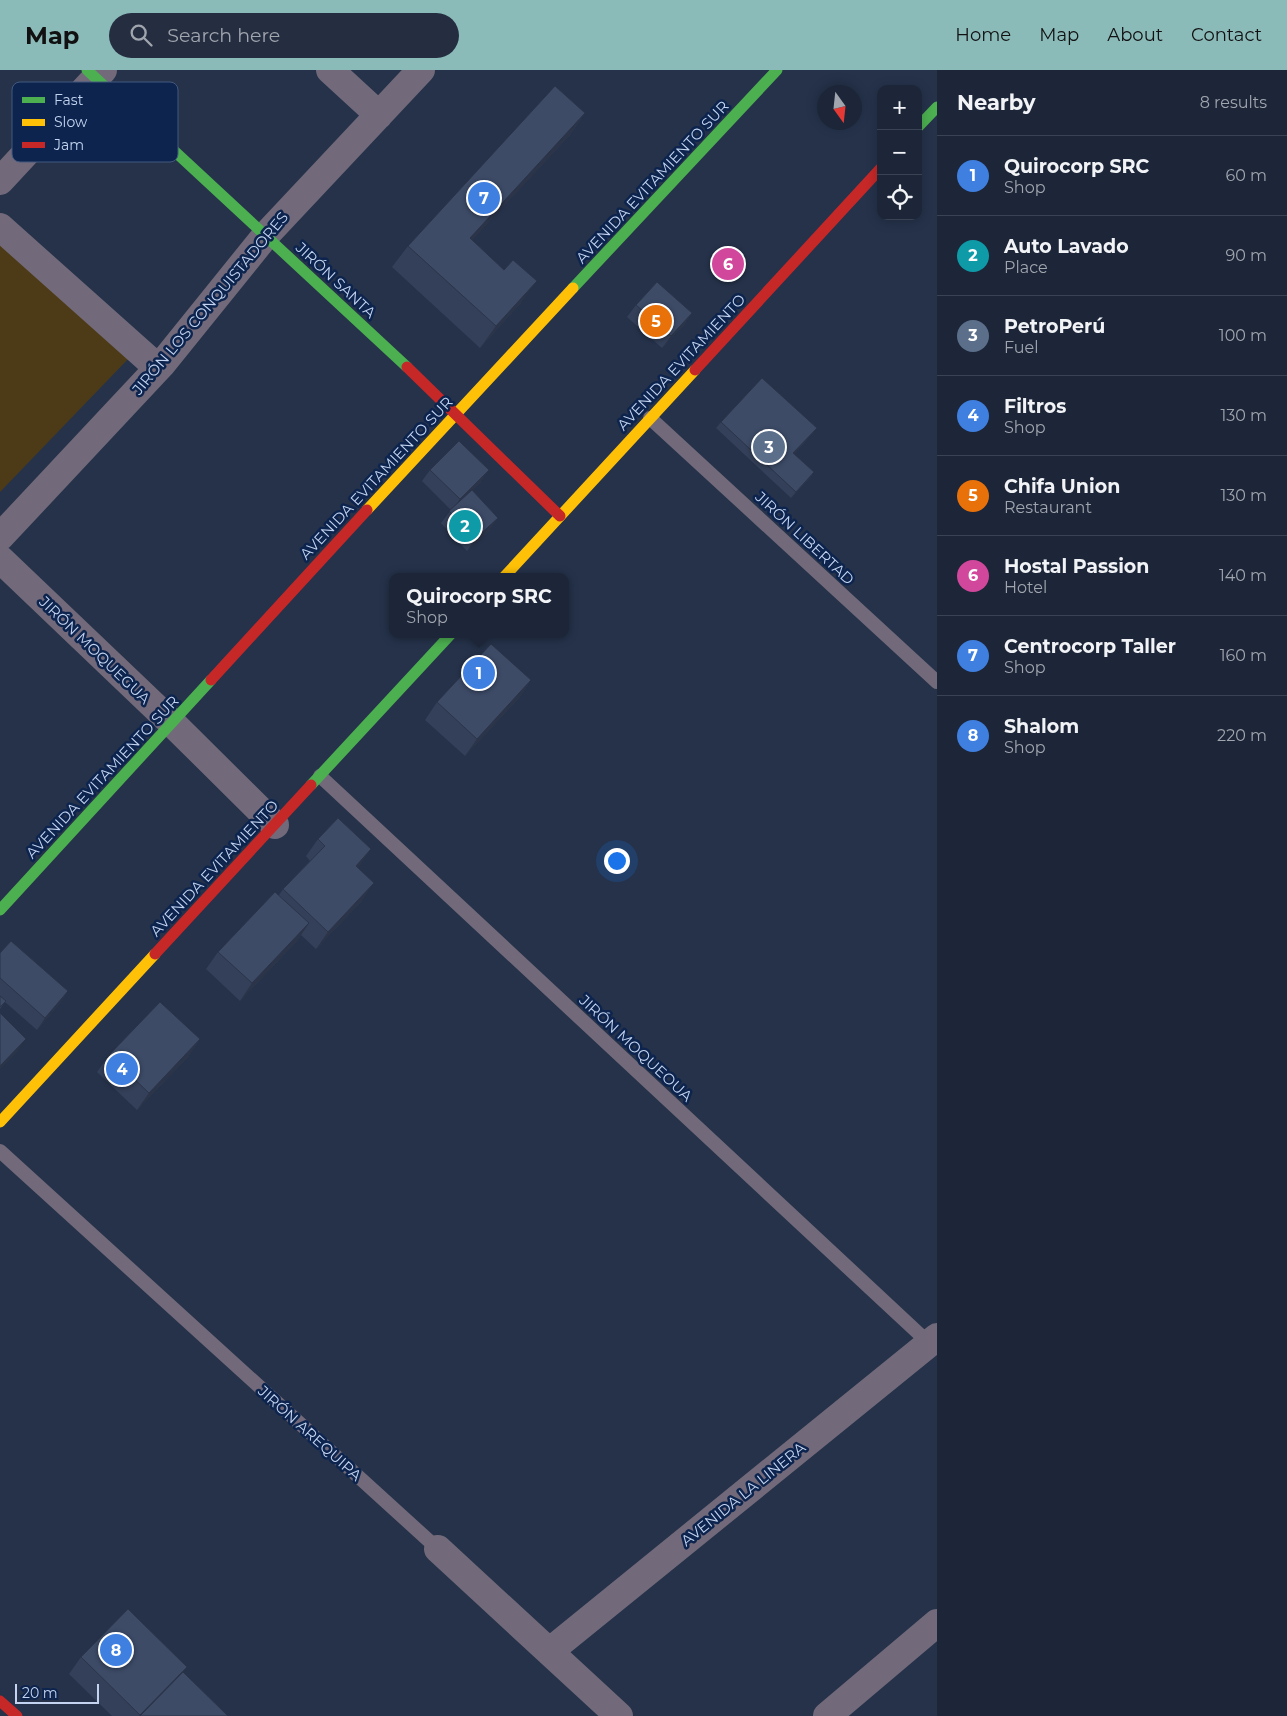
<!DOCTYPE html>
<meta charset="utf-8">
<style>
:root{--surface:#1c2638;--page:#252e40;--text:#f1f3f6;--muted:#a0a5ae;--line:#3a4353;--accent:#8bbbb9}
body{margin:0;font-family:Montserrat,sans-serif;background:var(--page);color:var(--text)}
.controls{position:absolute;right:15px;top:15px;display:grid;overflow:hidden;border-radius:10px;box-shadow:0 2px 12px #0003}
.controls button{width:45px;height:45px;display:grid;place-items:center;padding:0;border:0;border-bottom:1px solid var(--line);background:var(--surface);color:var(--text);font:25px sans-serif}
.compass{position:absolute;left:817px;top:15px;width:45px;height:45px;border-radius:50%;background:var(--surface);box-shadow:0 2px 12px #0003;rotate:165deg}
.scale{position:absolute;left:15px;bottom:12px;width:84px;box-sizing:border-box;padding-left:5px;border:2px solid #c4d4f0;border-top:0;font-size:14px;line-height:18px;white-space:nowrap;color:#c4d4f0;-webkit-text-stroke:4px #0c244e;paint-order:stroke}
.you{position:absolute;left:616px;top:790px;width:18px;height:18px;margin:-12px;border:4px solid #fff;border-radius:50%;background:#1a73e8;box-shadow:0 0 0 8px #1a73e833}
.badge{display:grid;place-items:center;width:32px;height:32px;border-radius:50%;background:var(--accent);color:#fff;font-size:16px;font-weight:700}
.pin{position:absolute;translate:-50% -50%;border:2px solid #fff;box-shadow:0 1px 5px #0006}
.popup{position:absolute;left:389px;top:503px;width:180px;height:65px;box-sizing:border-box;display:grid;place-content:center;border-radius:10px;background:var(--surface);filter:drop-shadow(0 1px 4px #0005);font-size:16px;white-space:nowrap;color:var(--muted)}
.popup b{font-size:19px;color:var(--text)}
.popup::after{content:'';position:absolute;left:50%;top:100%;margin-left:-10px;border:10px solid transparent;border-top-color:var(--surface)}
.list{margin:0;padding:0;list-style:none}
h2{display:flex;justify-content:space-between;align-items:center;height:65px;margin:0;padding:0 20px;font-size:21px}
h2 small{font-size:16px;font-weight:400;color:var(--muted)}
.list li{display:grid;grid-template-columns:32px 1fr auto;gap:15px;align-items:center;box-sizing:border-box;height:80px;padding:0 20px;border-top:1px solid var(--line)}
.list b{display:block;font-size:19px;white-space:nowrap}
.list p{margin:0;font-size:16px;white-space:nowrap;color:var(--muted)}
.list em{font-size:16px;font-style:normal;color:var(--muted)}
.icon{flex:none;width:28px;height:28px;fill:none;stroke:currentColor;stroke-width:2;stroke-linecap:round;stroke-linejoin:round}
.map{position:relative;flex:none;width:937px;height:1646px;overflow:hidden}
header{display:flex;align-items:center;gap:30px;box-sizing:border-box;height:70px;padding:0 25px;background:var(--accent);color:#111}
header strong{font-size:24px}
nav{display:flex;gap:28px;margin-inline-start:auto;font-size:18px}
.search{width:350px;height:45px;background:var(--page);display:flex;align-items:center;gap:12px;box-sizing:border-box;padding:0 18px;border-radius:28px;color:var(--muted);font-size:19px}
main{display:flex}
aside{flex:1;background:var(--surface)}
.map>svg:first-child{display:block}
.green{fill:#4d3b18}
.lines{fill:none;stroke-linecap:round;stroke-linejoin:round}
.lane{stroke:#726a7a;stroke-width:14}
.street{stroke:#726a7a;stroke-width:28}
.fast{stroke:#4caf50;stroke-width:11}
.slow{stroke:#ffc107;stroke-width:11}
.jam{stroke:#c62828;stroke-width:11}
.wall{fill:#344059}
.shaded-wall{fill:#2b3448}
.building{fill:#3d4b67;stroke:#2b3448}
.labels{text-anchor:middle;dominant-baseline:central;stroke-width:5;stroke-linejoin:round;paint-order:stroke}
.street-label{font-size:15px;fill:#c4d4f0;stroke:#0c244e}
.key{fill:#0c244e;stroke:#43597f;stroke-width:1}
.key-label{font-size:14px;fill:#c4d4f0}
</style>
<header>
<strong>Map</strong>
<div class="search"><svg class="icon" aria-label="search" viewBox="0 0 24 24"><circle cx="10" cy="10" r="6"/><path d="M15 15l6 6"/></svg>Search here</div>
<nav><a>Home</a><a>Map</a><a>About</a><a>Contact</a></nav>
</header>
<main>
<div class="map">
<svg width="937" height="1646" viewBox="0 0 937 1646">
<rect width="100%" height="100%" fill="#25324a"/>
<path class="green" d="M0 161 130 287 0 422Z"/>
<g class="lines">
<path class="lane" d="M650 348 937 612
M320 706 930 1274
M0 1081 438 1479"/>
<path class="street" d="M330 0 379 45
M0 111 103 0
M0 157 158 298
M0 467 162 294 266 165 421 0
M0 489 172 653 275 755
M438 1479 619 1646
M550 1581 937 1267
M827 1646 937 1553"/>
<path class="fast" d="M87 0 407 297
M918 57 937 37
M573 218 777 0
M311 715 451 564
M0 840 211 610"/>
<path class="slow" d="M367 440 573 218
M504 507 695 300
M0 1052 155 884"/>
<path class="jam" d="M407 297 560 446
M695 300 881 98
M211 610 367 440
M155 884 311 715
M0 1631 17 1646"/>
</g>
<path class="wall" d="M585 43 570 65 472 170 504 200 521 233 480 278 392 197 408 176Z
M636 235 692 243 684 255 662 278 627 247Z
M721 352 817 358 812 364 794 384 814 402 810 408 791 428 716 358Z
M430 400 481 412 472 420 490 460 467 481 441 453 451 440 422 411Z
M531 610 519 628 465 686 425 650 437 632Z
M318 769 358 798 362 831 316 879 301 865 297 871 240 931 206 899 218 882 279 825 283 819 310 791 306 786Z
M0 883 68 921 60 933 37 960 5 932 0 939Z
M200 969 188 987 137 1040 97 1002 109 985Z
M81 1587 187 1597 183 1602 228 1646H112L69 1604Z"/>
<path class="shaded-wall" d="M585 43 570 65 454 190 470 168Z
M537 211 521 233 480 278 496 256Z
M692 243 684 255 662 278 671 266Z
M817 358 812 364 789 389 793 383Z
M489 400 481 412 452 441 460 429Z
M814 402 810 408 791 428 796 422Z
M498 448 490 460 467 481 475 469Z
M531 610 519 628 465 686 477 669Z
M371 779 359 797 344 813 356 796Z
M374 813 362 831 316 879 328 862Z
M309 853 297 871 240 931 252 913Z
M68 921 60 933 37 960 45 948Z
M26 969 18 981 0 999V996Z
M200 969 188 987 137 1040 149 1023Z
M187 1597 175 1614 143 1646H139Z"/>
<path class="building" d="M555 16 585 43 470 168 504 200 513 190 537 211 496 256 408 176Z
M657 212 692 243 671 266 636 235Z
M762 308 817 358 793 383 814 402 796 422 721 352Z
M459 371 489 400 460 429 430 400Z
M472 420 498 448 475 469 449 441Z
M491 574 531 610 477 669 437 632Z
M338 748 371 779 356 796 374 813 328 862 283 819 325 776 318 769Z
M275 822 309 853 252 913 218 882Z
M11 871 68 921 45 948 0 908V883Z
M0 926 6 931 0 937Z
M160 932 200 969 149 1023 109 985Z
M0 943 26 969 0 996Z
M128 1539 187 1597 140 1645 81 1587Z
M183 1602 228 1646H140Z"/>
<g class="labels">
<g class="street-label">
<text transform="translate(652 112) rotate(-47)">AVENIDA EVITAMIENTO SUR</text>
<text transform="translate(336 210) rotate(43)">JIRÓN SANTA</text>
<text transform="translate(210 233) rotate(-50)">JIRÓN LOS CONQUISTADORES</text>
<text transform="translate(681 292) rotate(-47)">AVENIDA EVITAMIENTO</text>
<text transform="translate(376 408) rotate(-47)">AVENIDA EVITAMIENTO SUR</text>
<text transform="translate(805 468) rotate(43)">JIRÓN LIBERTAD</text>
<text transform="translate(95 580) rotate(44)">JIRÓN MOQUEGUA</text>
<text transform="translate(102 707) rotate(-47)">AVENIDA EVITAMIENTO SUR</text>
<text transform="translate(214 798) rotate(-47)">AVENIDA EVITAMIENTO</text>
<text transform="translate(636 978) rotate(43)">JIRÓN MOQUEOUA</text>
<text transform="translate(310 1363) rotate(42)">JIRÓN AREQUIPA</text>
<text transform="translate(743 1424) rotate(-39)">AVENIDA LA LINERA</text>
</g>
</g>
<rect x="12" y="12" width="166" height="80" rx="8" class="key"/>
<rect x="22" y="27" width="23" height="6" fill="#4caf50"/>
<rect x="22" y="49" width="23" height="7" fill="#ffc107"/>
<rect x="22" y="72" width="23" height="6" fill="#c62828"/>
<g class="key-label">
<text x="54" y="35">Fast</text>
<text x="54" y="57">Slow</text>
<text x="54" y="80">Jam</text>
</g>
</svg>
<div class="controls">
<button>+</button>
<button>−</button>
<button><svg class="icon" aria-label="locate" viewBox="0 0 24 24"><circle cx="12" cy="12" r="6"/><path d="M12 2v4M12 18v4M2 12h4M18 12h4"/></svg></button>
</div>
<svg class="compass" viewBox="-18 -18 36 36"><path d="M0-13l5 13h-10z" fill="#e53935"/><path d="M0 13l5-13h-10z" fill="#a0a5ae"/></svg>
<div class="scale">20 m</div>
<div class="you"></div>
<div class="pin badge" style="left:479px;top:603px;background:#3f7fe0">1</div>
<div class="popup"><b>Quirocorp SRC</b>Shop</div>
<div class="pin badge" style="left:465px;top:456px;background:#0f9aa8">2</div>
<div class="pin badge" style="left:769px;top:377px;background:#5c6f8a">3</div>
<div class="pin badge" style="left:122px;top:999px;background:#3f7fe0">4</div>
<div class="pin badge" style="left:656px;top:251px;background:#e8710a">5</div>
<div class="pin badge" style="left:728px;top:194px;background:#d1479c">6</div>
<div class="pin badge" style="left:484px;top:128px;background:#3f7fe0">7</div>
<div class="pin badge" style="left:116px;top:1580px;background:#3f7fe0">8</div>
</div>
<aside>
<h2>Nearby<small>8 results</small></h2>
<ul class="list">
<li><span class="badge" style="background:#3f7fe0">1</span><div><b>Quirocorp SRC</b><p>Shop</p></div><em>60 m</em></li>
<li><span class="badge" style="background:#0f9aa8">2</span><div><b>Auto Lavado</b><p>Place</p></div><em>90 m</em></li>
<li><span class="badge" style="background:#5c6f8a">3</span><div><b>PetroPerú</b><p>Fuel</p></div><em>100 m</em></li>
<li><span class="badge" style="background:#3f7fe0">4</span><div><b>Filtros</b><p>Shop</p></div><em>130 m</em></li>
<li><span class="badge" style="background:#e8710a">5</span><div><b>Chifa Union</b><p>Restaurant</p></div><em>130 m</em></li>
<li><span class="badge" style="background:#d1479c">6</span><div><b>Hostal Passion</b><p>Hotel</p></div><em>140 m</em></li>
<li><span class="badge" style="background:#3f7fe0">7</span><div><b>Centrocorp Taller</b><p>Shop</p></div><em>160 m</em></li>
<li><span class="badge" style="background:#3f7fe0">8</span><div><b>Shalom</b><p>Shop</p></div><em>220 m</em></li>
</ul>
</aside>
</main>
